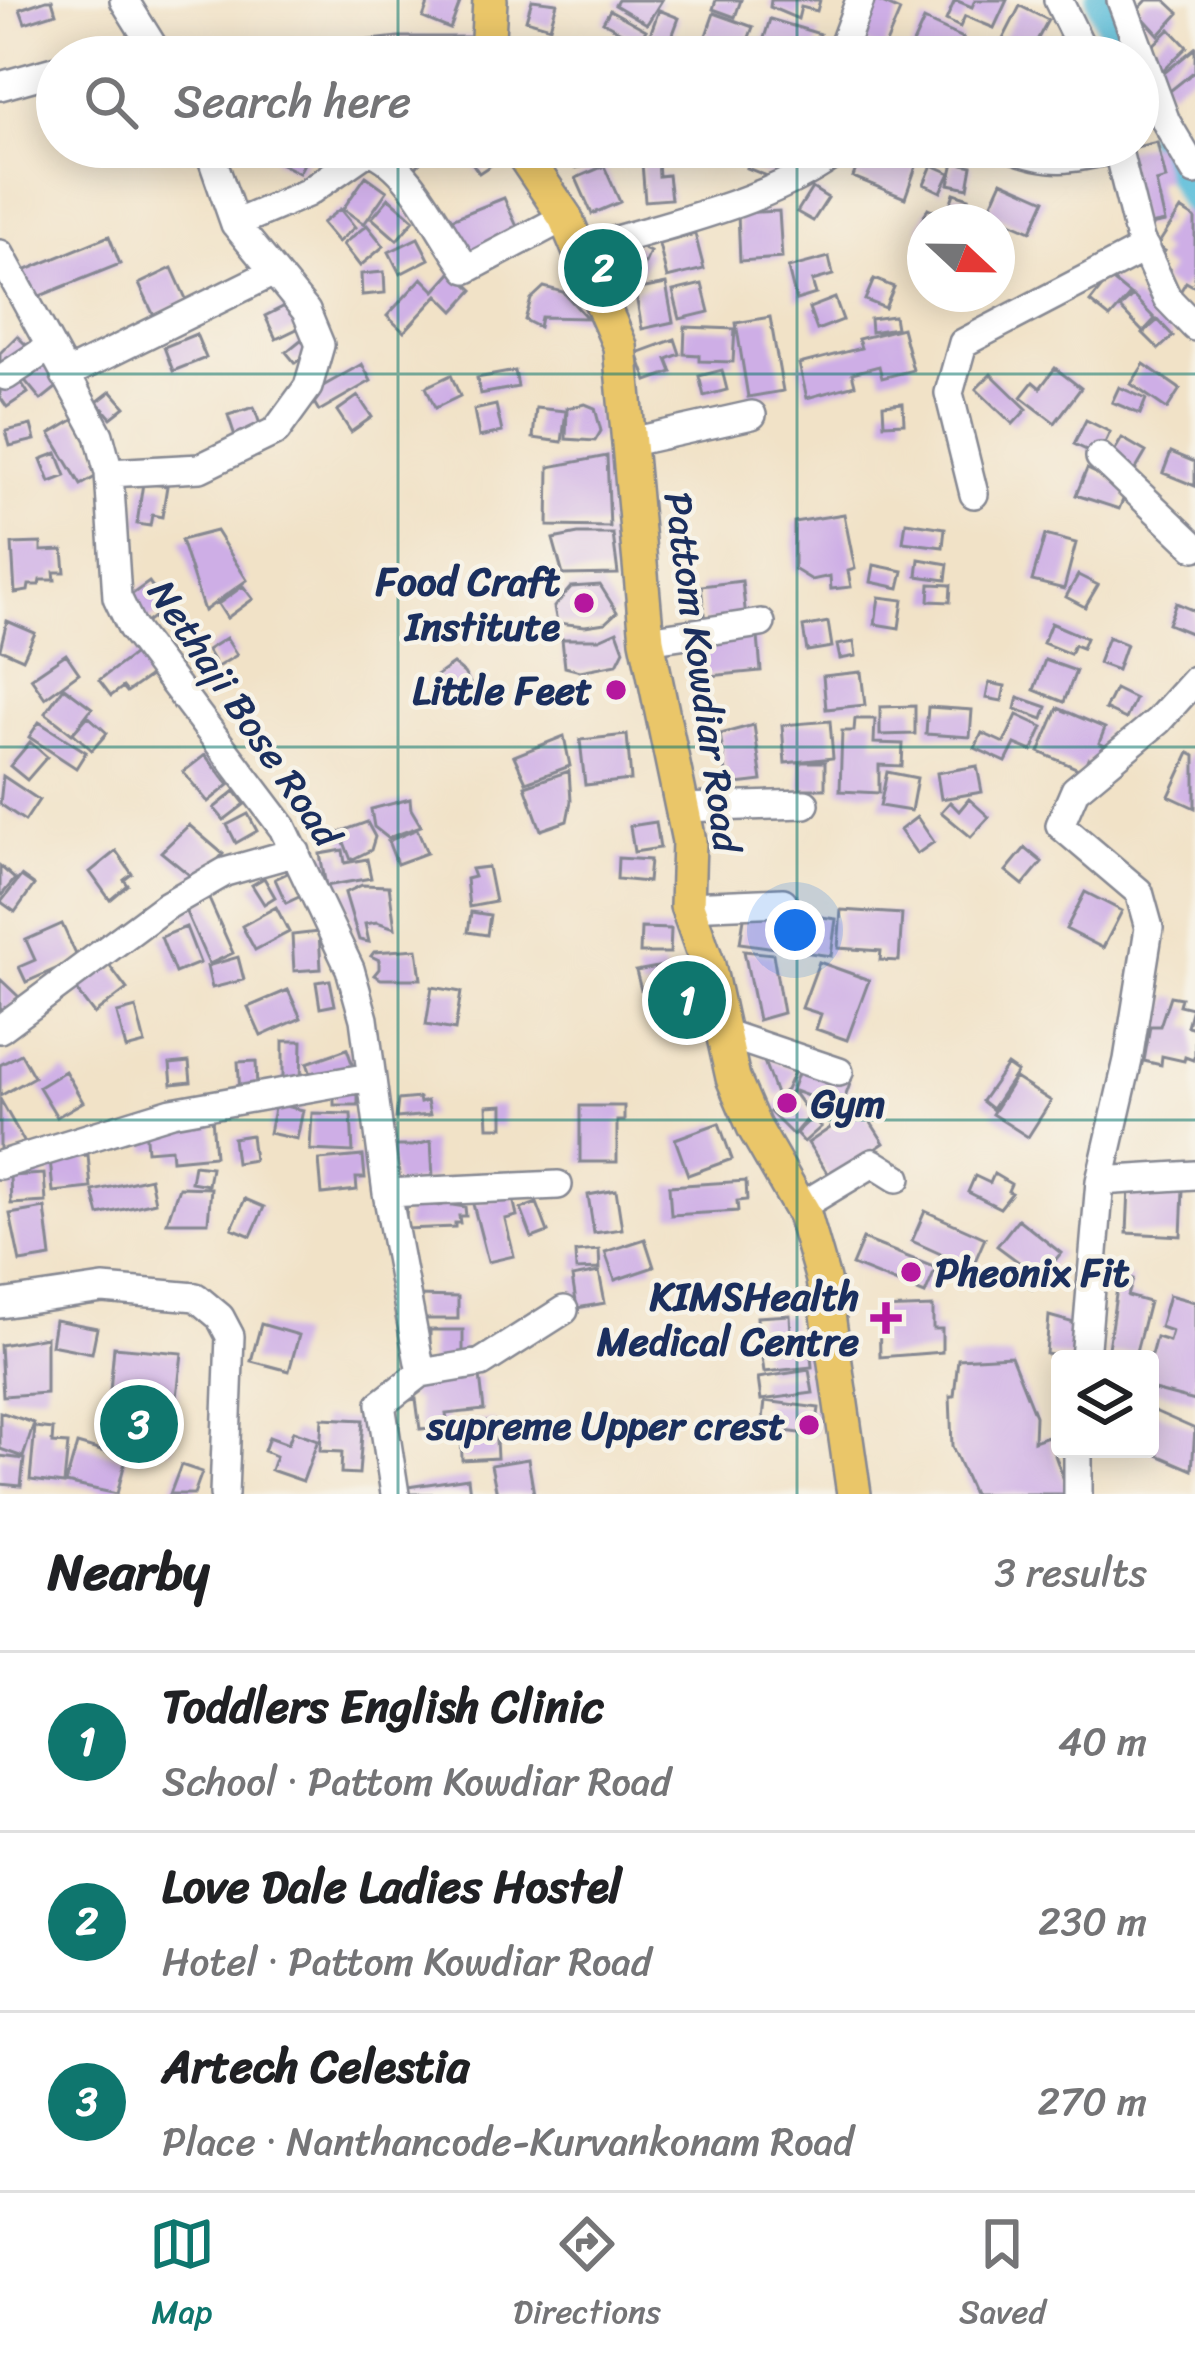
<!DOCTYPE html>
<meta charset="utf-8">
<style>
:root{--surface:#fff;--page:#f2f2f2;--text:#202124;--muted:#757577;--line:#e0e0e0;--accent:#0f766e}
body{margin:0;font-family:Sriracha,sans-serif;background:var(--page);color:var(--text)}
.controls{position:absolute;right:36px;bottom:36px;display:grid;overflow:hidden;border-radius:12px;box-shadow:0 6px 30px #0003}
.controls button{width:108px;height:108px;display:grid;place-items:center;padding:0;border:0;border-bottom:3px solid var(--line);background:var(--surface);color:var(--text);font:60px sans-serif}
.compass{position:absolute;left:907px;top:204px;width:108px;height:108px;border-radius:50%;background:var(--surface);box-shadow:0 6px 30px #0003;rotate:112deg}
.you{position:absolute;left:795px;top:930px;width:42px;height:42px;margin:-30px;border:9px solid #fff;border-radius:50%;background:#1a73e8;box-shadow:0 0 0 18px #1a73e833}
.badge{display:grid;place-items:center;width:78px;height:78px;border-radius:50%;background:var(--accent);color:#fff;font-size:39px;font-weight:700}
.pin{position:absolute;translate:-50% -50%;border:6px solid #fff;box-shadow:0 3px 12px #0006}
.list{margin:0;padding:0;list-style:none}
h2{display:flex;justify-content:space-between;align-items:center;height:156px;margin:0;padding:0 48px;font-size:51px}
h2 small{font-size:39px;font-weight:400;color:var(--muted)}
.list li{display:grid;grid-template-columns:78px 1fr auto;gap:36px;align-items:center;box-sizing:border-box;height:180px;padding:0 48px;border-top:3px solid var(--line)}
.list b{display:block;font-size:45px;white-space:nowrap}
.list p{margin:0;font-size:39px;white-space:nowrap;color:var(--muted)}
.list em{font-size:39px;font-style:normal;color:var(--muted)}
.icon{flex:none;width:66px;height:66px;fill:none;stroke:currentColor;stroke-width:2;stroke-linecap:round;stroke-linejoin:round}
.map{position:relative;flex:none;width:1195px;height:1494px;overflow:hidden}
.search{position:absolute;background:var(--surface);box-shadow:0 6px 30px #0003;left:36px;right:36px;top:36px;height:132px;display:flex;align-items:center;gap:30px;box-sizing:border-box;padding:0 42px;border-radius:66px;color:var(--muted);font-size:45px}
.sheet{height:696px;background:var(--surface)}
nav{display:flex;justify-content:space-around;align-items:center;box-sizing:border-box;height:168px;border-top:3px solid var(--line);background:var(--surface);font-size:33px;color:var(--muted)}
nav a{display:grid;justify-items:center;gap:6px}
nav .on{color:var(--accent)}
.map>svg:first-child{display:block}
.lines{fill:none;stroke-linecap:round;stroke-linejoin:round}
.river{stroke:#5bbeda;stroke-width:36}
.building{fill:#ceaee6}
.minor-casing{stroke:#868892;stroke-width:32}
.major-casing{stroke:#868892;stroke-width:38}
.minor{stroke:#fff;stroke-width:27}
.major{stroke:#eac669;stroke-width:33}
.grid{fill:none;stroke:#0f766e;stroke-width:3;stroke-opacity:0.55}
.poi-dot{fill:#b5179e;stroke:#f7f3e8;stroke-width:4.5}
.labels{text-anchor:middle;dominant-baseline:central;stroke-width:9;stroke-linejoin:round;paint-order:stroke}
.poi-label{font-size:39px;font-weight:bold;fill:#1b2f5e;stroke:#f7f3e8;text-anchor:end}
.street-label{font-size:39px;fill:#1b2f5e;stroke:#f7f3e8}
</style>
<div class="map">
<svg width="1195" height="1494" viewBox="0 0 1195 1494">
<rect width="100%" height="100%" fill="#f7f3e8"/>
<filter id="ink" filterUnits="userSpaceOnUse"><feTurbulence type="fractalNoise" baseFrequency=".00833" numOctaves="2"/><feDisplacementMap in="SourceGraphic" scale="24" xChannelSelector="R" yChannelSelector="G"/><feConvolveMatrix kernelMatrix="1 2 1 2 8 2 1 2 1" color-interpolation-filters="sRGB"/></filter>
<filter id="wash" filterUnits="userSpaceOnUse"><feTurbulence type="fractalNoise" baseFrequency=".004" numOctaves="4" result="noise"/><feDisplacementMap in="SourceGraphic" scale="48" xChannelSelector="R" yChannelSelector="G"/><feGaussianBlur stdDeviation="2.7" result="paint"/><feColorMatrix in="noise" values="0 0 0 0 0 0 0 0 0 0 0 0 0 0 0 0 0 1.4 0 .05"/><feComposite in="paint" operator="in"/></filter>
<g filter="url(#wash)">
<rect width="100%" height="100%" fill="#f1e2c7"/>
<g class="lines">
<path class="river" d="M1104 0 1126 57
M1164 137 1195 197"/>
</g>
<g id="blocks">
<path class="building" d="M46 0H52L56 13 25 23 20 9Z
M418 0H461L450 29 423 18 428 4Z
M532 0 557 3 550 27 526 20Z
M618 0H662L647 24 615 5Z
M716 0H741L735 17 713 9Z
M771 0H820L817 11 801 7 798 19 770 7Z
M875 0 900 11 883 51 858 40Z
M955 0 972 7 975 0H1007L994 28 965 16 960 27 946 20Z
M1147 0H1165L1179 13 1159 35 1137 11Z
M1020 6 1048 20 1028 57 1001 43Z
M610 10 646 30 639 42 603 22Z
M659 10 679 18 668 47 648 40Z
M714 13 753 27 746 45 737 42 733 54 703 44Z
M770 19 820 34 813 57H758Z
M924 20 963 38 954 57H907Z
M1170 29 1187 47 1162 71 1145 53Z
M398 37H473V57H366L361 41Z
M1195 48V71L1170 91 1159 77Z
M1157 142 1166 179 1156 182 1165 222 1140 227 1123 150Z
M281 147 311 150 299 173 274 160Z
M383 147H434L411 173Z
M483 147H489L497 161 479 173 468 157Z
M549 147H591L595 164 576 168 574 158 553 163Z
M755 147 789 152 777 180 747 168Z
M864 147H923L905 198 853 177Z
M658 161 659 176 668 175 671 199 645 201 642 163Z
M954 162 972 166 968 188 949 184Z
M932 165 950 173 941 192 924 184Z
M604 166 620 202 592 214 576 178Z
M366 176 387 191 364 224 343 209Z
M1002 181 1045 200 1031 231 988 212Z
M812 188 828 198 813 221 797 212Z
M954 193 969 198 962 216 948 211Z
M389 198 414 220 397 240 372 218Z
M504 198 519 231 467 256 449 220Z
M928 208 960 222H925V232L918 229Z
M340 209 355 227 338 242 322 223Z
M1181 209 1195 218V287L1186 282 1180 292 1162 281 1170 269 1158 262 1165 251 1157 246Z
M779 211 782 258 740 261 738 213Z
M367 225 384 246 360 266 343 244Z
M695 234 704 269 667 278 659 244Z
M109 236 120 264 30 300 19 273Z
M418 238 429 259 400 274 389 252Z
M628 242 650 252 638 278 616 269Z
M829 257 833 275 812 281 816 294 796 300 788 268Z
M172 268 187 301 154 316 139 284Z
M453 271 473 290 454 311 438 295 404 332 387 316 422 278 435 291Z
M384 272 385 293 362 295 361 274Z
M1109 278 1130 295 1110 318 1090 302Z
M874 279 894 287 885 308 865 300Z
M666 284 673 322 642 329 635 290Z
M702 284 709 312 680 319 673 291Z
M544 287 563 292 587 318 541 317 539 327 525 320 531 299Z
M1133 296 1155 319 1143 332 1120 308Z
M835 298 843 320 817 330 809 308Z
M293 302 305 325 276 339 265 316Z
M894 316 896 328 871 332 870 319Z
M770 317 783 391 748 397 736 323Z
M1158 320 1173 336 1159 349 1143 333Z
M685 327 735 329 733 362 699 361V355L684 354Z
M902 328 913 370 882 378 879 366 852 373 855 385 807 398 799 364 861 348 858 339Z
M196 334 206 358 173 371 164 347Z
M17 336 32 351 10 373 0 363V353Z
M302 339 311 351 295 363 286 352Z
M675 339 680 354 667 359 672 372 647 381 637 353Z
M42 361 61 384 41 400 22 377Z
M362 364 371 381 319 411 309 394Z
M1144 364 1180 389 1167 409 1131 384Z
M1055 368 1081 388 1055 423 1021 397 1033 382 1040 388Z
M722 370 727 390 704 396 699 376Z
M515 371 518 387 480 394 477 378Z
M16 374 28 393 7 407 0 397V385Z
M991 374 1027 409 1013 424 976 389Z
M451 375 460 396 435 408 426 387Z
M1119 387 1146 399 1140 414 1112 402Z
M111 391 125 407 111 418 97 402Z
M358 396 372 417 351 432 337 411Z
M903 403 904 423 884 424 883 405Z
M585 404 595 408 601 431 595 441 566 439 567 408Z
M496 405 502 432 479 437 474 410Z
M254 407 262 430 236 439 228 415Z
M536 408 566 411 562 442 533 438Z
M75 419 102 462 92 468 97 476 81 485 50 434Z
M1086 420 1110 432 1099 456 1074 444Z
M31 425 35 440 10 446 6 431Z
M1122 438 1146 452 1129 481 1105 467Z
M1171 452 1195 462V486L1163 473Z
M57 453 66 476 50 482 41 459Z
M607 456 610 527 548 526 549 467Z
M1087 469 1128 488 1119 509 1076 495Z
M143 483 167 486 162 517 152 515 150 526 137 524Z
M844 514 855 569 848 571 851 587 831 589 830 576 812 580 794 569V522Z
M906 522 945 528 943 547 903 542Z
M216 531 247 580 204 611 181 540Z
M578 534H613L618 574 563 575 553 539Z
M1045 535 1076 543 1064 589 1032 581Z
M41 543V551L63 550 65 572H54L55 580H40L39 585H29L28 591 15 593 12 544Z
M919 559 948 564 946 580 917 576Z
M874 565 903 571 899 588 871 582Z
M1078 575 1098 585 1085 607 1066 597Z
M742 581 746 618 705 623 701 586Z
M149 582 167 607 142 626 124 600Z
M930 584 951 585 950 602 929 601Z
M600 585 617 612 605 623 585 626 557 623 554 607 571 587Z
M243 586 253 599 227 618 218 604Z
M879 597 903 600 899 628 875 624Z
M1176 603 1195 611V635L1168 624Z
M7 621 35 633 23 659 0 649Z
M828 622 832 647 807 651 803 627Z
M1051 623 1086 638 1082 648 1074 645 1070 654 1043 643Z
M617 631 624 650 617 664 580 671 565 667 562 639H599Z
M758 637 761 671 699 677 700 648 704 644Z
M1108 637 1126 644 1117 670 1098 663Z
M226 638 237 655 217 667 207 650Z
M854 642 856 656 840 659 837 645Z
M137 652 153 674 127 692 123 687 111 696 99 680Z
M66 654 79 673 45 698 31 678Z
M1045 660 1076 671 1064 702 1034 690Z
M453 664 464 673 471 685 448 695 436 676Z
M861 672 865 705 826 709 823 676Z
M989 683 1005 686 1002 701 986 698Z
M64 687 92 708 72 734 45 713Z
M1115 689 1135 699 1126 719 1105 709Z
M1018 697 1047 707 1043 719 1015 709Z
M915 706V734L880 735V707Z
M928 707 972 710 970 737 926 734Z
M1058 708 1105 728 1099 743 1107 747 1100 763 1088 758 1083 771 1039 752Z
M1017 715 1043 727 1032 751 1015 744 1006 762 975 748 982 733 1004 743Z
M88 716 107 733 92 750 73 733Z
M855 719H875L874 743 903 744 902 766 879 765V793L840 791 842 731H854Z
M830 721 833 758 785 763 782 725Z
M39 722 86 752 76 768 29 737Z
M754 725 762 781 728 785 720 734Z
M627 735 631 780 585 785 580 740Z
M564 736 570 766 526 782 514 756Z
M30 742 47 757 27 780 10 766Z
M1189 753 1195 756V808L1169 796Z
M205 755 229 785 208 802 183 772Z
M800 762H825V789H800Z
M977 766 982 792 941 799 937 773Z
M569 771 571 801 567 821 541 830 525 786Z
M887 772 917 778 911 811 880 806Z
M3 776 39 800 25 821 0 804Z
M235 791 245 804 224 820 214 808Z
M410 799 411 809 421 826 388 838 374 827 371 809Z
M969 799 989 817 971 837 941 812 950 802 959 811Z
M248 814 257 831 236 843 227 825Z
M917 817 934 842 917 854 900 830Z
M367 822 375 837 371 850 351 860 340 832Z
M656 822 660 848 634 852 630 826Z
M189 825 223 854 198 882 161 852Z
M417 829 427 853 397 864 388 841Z
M1025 848 1042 862 1023 885 1006 871Z
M343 850 345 863 367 859 371 878 326 886 320 854Z
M116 851 132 874 124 880 128 885 110 900 90 872Z
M618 858 650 860 648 882 617 879Z
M0 866 15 879 0 897Z
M488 867 495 902 469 907 466 879 474 877 471 869Z
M290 872 301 896 286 903 275 879Z
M21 876 34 885 15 912 1 902Z
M264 878 275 897 264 904 252 885Z
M362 885 389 886 395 928 377 922 365 924 369 942 359 940 345 893Z
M1085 892 1122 911 1103 948 1066 929Z
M209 899 233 953 209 964 185 910Z
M746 906 836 919 831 956 740 943Z
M276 907 289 932 255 950 242 926Z
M841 910 902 914 899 961 880 960 881 951 838 948Z
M471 912 490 915 487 935 468 932Z
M62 924 78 959 26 982 19 967 35 960 26 940Z
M186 927 200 963 175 973 161 937Z
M641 928 671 929 670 953H640Z
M319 932 321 969 294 971 292 935Z
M417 949 421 979H381L374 975 379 969V960L371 956 374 952Z
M744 951 773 954 783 1013 758 1020Z
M238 957 244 980 212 988 207 966Z
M819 962 869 980 847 1040 816 1029 821 1014 802 1008Z
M109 965 127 989 94 1014 70 982 92 966 98 974Z
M663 966 667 985 641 990 636 971Z
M0 979 19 997 0 1017Z
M330 980 335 1005 320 1008 316 982Z
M432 987 461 992 455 1030 426 1025Z
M288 990 301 1018 261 1036 248 1007Z
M1170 996 1181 998 1179 1005 1192 1008 1187 1026 1195 1028V1055L1193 1060 1185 1057 1184 1061 1162 1056 1161 1065 1144 1061 1150 1026H1160Z
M136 1008 145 1044 126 1049 117 1013Z
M283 1041H302L301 1083H283Z
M347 1049 354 1069 314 1083 307 1063Z
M21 1054 34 1077 0 1096V1065Z
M762 1056 795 1070 786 1090 777 1097Z
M256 1061 257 1092 240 1093 238 1062Z
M189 1062 191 1082 172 1084 170 1064Z
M801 1065 851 1081 837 1120 811 1111 816 1099 792 1090Z
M1007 1065 1017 1072 992 1109 982 1101Z
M65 1071 83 1102 57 1117 39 1087Z
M1015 1078 1051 1101 1028 1137 992 1114Z
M334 1089H358V1105H334Z
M792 1090 810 1115 793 1135 770 1112Z
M419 1098 420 1103 427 1101 430 1115 396 1118 398 1100Z
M0 1099 26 1145 0 1160Z
M275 1104 303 1110 297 1139 269 1133Z
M503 1105V1127H488L487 1106Z
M580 1106H624V1121H617V1162H580Z
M861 1107 884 1143 831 1179 808 1143Z
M312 1113 351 1114 353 1152 310 1150Z
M212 1117 215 1156 172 1160 171 1149 147 1151 145 1124Z
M812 1118 821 1127 804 1142 796 1133Z
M719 1123 732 1159 688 1175 675 1139Z
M251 1135 254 1160 236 1163 233 1138Z
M431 1141 433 1178 396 1186 388 1146H413Z
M88 1155 91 1188 53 1192 50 1159Z
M363 1156 365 1178H356L357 1190 322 1194 319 1160Z
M194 1165 211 1167 208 1185 191 1182Z
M44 1174 46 1202 11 1204 10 1176Z
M994 1174 1011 1184 1008 1191 1012 1193 1000 1208 968 1192 975 1176 990 1183Z
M150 1178 155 1202 99 1215 93 1191Z
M746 1181 747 1200 737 1201 738 1211 671 1215 669 1186Z
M179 1187 211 1188 208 1222H167Z
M1129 1187 1183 1189 1181 1236 1127 1233Z
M616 1190 622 1229 594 1233 588 1195Z
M512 1194 517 1216 505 1219 514 1256 488 1262 473 1204Z
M245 1199 264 1207 251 1236 232 1228Z
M427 1202 439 1206 452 1202V1205L465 1207 466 1216H459L460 1223H455V1227L405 1229 407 1204Z
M537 1203 548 1232 532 1238 521 1209Z
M45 1208 51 1257 20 1262 10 1214Z
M925 1211 985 1238 972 1268 912 1241Z
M1018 1219 1061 1253 1032 1289 1012 1273 1020 1263 997 1246Z
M645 1239 654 1267 615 1280 605 1252Z
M863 1239 936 1268 925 1294 852 1265Z
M599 1250 600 1269 576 1270 575 1252Z
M599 1272 605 1303 577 1308 572 1277Z
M1119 1275 1133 1279 1128 1296 1149 1302 1136 1352 1107 1355Z
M1169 1295 1195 1302V1401L1150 1389V1359L1156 1337 1169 1341 1172 1331 1160 1327Z
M416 1296 458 1297V1319H416Z
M933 1307V1329H942V1352L880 1357 879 1309Z
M790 1315 791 1333 758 1334 757 1317Z
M1049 1316 1085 1326 1077 1359 1046 1354Z
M55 1320 97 1328 92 1353 51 1345Z
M261 1324 299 1335 289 1371 251 1361Z
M430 1330H463V1364H430Z
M46 1337V1393L3 1396 0 1345Z
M810 1344 812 1367 764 1372 761 1349Z
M114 1347 182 1353 177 1397 110 1391Z
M1011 1356 1035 1416 1034 1441 1048 1436 1069 1494H973L952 1446 950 1396H954L958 1359Z
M809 1370 813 1393 761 1400 758 1378Z
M480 1376 484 1410 446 1414 448 1426 420 1429 416 1399 410 1400 408 1384Z
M106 1399 173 1405 172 1449 104 1442Z
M765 1401 819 1408 815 1435 762 1428Z
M1150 1409 1195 1429 1192 1470 1150 1452Z
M0 1412 34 1423 23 1457 0 1449Z
M322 1418 363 1420 359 1474 341 1473 342 1452 320 1451Z
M495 1421 497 1458 462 1460 461 1422Z
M35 1427 53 1429 52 1443 68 1444 64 1484 30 1480Z
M293 1431 318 1440 303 1481 271 1470 276 1456 264 1451 269 1437 288 1444Z
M77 1444 126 1458 117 1494 66 1483Z
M0 1456 24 1459 21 1486 0 1484Z
M528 1459 534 1494H497L491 1465Z
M181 1465 202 1472 194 1494H170Z
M468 1478 470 1494H402L401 1488Z"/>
</g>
</g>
<g filter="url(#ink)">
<use href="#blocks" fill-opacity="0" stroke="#868892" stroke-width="3"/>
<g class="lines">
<defs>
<path id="minor" d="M1058 0 1086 57
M1121 0 1166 122 1195 171
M107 57 152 45 124 0
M839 57 860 0
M0 86 57 70
M208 147 235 224 307 193 369 150C413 166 440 235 467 269L565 217
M1009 147C1054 165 1072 159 1117 148
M1117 147 1140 239 1167 298 1195 327
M580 251C667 223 772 204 845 147
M0 254 99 435 109 473 117 597 132 628 283 828 350 969 364 1019 387 1193 421 1373 381 1404 395 1494
M65 375 274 272
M6 376 48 348
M631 442 752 415
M1100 457 1195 547
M109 473 200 468 276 431 308 387 320 345 306 311 235 224
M974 494 949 393 963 343 1145 248
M647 640 761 623
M680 808 805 804
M687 906 783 902
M0 1029 164 907 225 872 296 852
M723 1033 839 1072
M0 1165 172 1112 370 1077
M1100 1181 1195 1175
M387 1193 558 1185
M800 1207 873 1163 897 1178
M0 1304 103 1289 196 1297 220 1317 230 1336 224 1494
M1085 1359 1100 1181 1128 1060 1149 928 1139 892 1060 825 1075 790 1158 721 1195 680
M421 1373 481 1363 564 1310
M1078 1449V1494"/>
<path id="major" d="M487 57 490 0
M518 147 565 217 620 346 647 640 689 841 687 906 708 965 733 1078 754 1127 804 1214 823 1280 854 1494"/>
</defs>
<use href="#minor" class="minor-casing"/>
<use href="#major" class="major-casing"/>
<use href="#minor" class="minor"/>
<use href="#major" class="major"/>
</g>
</g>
<path class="grid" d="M398 0V57M797 0V57M398 147V1494M797 147V1494M0 374H1195M0 747H1195M0 1120H1195"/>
<g class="poi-dot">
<circle cx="584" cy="603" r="12"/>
<circle cx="616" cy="690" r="12"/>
<circle cx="787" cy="1103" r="12"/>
<circle cx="911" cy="1272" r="12"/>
<path d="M880 1300h12v12h12v12h-12v12h-12v-12h-12v-12h12z"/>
<circle cx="809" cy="1425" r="12"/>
</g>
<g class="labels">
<g class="poi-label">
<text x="560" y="581">Food Craft<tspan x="560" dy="45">Institute</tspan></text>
<text x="592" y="690">Little Feet</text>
<text x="811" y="1103" text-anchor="start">Gym</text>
<text x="935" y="1272" text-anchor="start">Pheonix Fit</text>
<text x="859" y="1296">KIMSHealth<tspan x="859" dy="45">Medical Centre</tspan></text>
<text x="785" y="1425">supreme Upper crest</text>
</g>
<g class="street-label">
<text transform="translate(703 672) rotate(82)">Pattom Kowdiar Road</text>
<text transform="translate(245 713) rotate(56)">Nethaji Bose Road</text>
</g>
</g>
</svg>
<div class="controls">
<button><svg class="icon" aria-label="layers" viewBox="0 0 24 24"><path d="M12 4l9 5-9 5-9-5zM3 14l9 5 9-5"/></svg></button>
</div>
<svg class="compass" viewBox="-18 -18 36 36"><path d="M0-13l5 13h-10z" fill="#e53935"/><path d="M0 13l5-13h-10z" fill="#757577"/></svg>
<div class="you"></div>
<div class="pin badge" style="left:687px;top:1000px">1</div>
<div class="pin badge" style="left:603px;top:268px">2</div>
<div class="pin badge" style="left:139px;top:1424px">3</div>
<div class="search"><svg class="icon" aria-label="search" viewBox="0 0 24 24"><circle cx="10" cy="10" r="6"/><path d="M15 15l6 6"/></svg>Search here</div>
</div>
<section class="sheet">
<h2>Nearby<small>3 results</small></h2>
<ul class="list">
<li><span class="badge">1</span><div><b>Toddlers English Clinic</b><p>School · Pattom Kowdiar Road</p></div><em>40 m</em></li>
<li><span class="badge">2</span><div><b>Love Dale Ladies Hostel</b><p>Hotel · Pattom Kowdiar Road</p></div><em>230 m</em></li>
<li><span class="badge">3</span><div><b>Artech Celestia</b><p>Place · Nanthancode-Kurvankonam Road</p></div><em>270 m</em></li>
</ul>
</section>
<nav>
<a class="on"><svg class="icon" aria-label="map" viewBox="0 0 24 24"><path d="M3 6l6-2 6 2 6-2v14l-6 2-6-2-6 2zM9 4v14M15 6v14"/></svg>Map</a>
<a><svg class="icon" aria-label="directions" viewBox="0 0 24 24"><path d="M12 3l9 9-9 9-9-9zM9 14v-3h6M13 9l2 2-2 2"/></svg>Directions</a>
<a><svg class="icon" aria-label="saved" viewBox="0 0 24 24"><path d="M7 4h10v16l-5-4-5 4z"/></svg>Saved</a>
</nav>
